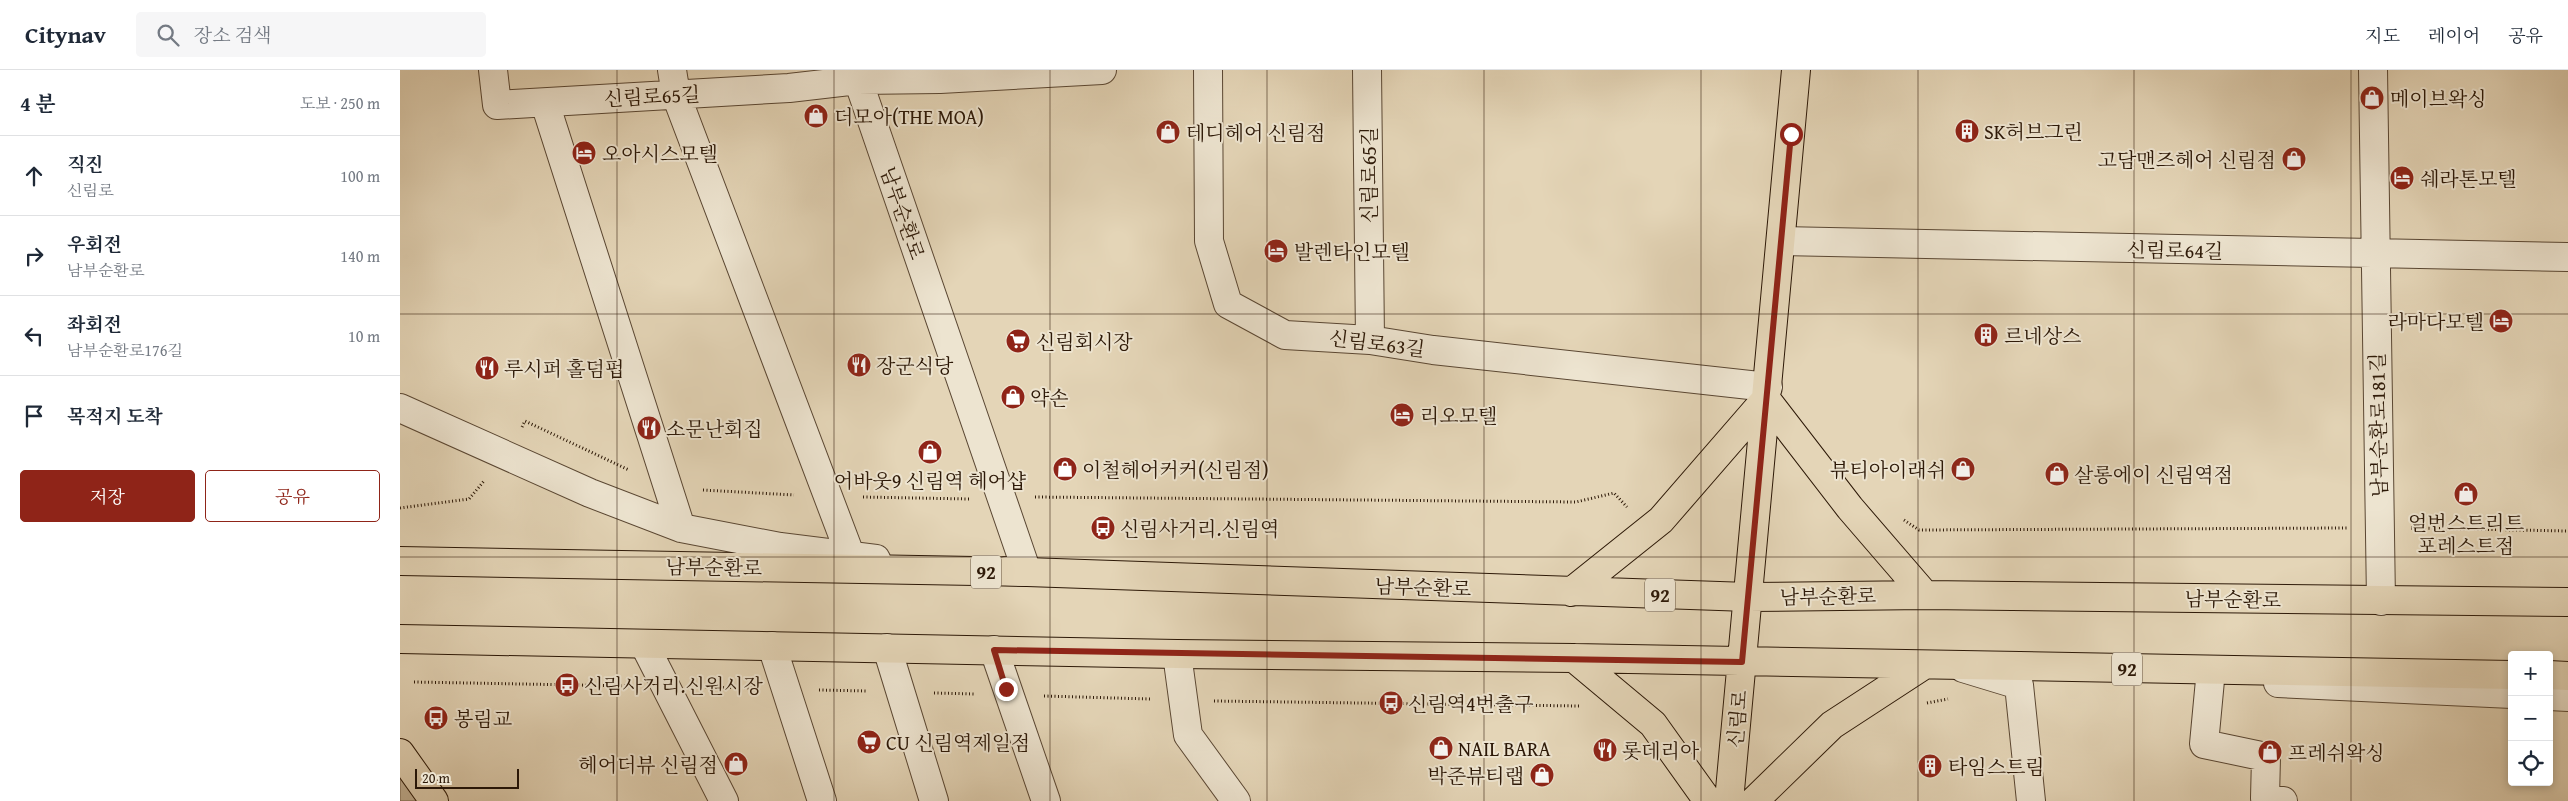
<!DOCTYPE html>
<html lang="ko">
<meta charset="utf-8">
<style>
:root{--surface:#fff;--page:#f6f6f7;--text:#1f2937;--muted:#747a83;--line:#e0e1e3;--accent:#8f2418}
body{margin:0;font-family:"Gentium Book Plus","Noto Serif KR",serif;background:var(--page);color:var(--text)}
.controls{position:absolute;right:15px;bottom:15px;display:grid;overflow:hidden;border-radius:5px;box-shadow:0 2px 8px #0003}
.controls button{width:45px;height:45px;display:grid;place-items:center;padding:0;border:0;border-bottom:1px solid var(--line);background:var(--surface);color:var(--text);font:25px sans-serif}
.scale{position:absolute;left:15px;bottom:12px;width:104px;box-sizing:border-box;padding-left:5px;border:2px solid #2c1807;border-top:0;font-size:14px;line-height:18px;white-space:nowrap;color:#2c1807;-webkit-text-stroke:4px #ede4d0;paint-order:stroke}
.stop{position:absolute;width:15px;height:15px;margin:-11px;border:4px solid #8f2418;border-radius:50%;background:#fff}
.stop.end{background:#8f2418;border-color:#fff;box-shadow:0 1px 5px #0008}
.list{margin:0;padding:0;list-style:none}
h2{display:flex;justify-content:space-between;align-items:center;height:65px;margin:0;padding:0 20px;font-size:21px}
h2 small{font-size:16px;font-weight:400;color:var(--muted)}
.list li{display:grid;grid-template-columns:32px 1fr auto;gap:15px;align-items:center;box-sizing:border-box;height:80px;padding:0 20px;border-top:1px solid var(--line)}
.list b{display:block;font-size:19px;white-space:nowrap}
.list p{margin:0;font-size:16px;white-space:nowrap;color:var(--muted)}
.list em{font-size:16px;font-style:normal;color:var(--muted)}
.actions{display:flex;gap:10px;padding:15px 20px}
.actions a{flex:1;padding:11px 0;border:1px solid var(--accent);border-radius:5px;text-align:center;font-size:18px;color:var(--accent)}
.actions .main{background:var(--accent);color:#fff}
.icon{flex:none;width:28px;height:28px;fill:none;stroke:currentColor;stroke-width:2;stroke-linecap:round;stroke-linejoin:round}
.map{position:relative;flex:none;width:2168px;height:731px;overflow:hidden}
header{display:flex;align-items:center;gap:30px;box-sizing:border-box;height:70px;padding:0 25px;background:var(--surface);border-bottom:1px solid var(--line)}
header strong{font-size:24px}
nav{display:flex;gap:28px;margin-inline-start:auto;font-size:18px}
.search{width:350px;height:45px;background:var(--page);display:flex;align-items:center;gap:12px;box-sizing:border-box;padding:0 18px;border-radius:5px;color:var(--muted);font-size:19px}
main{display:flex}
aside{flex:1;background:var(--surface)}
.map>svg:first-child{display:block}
.green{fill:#c5b599;stroke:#786650}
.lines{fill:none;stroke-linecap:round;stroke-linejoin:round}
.minor-casing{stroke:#5a4733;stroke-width:30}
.major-casing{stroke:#2c1807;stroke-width:30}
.path{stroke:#2c1807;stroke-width:3;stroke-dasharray:1 2.5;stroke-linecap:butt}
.minor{stroke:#ede4d0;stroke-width:28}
.major{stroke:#e4d5b7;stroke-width:28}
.route{stroke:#8f2418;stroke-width:6}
.grid{fill:none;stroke:#2c1807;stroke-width:1;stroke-opacity:0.55}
.labels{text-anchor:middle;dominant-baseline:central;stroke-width:4;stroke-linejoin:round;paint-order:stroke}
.shield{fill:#ede4d0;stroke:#665543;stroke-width:1}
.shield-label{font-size:19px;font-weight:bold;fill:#2c1807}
.street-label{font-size:20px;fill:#2c1807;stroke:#ede4d0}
.poi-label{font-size:20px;fill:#2c1807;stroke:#ede4d0;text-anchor:start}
</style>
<header>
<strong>Citynav</strong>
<div class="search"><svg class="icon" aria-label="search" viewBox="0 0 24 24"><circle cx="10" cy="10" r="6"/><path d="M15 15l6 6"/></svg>장소 검색</div>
<nav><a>지도</a><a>레이어</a><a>공유</a></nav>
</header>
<main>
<aside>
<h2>4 분<small>도보 · 250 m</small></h2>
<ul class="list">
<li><svg class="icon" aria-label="ahead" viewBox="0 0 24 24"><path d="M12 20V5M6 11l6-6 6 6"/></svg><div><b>직진</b><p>신림로</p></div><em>100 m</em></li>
<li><svg class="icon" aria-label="right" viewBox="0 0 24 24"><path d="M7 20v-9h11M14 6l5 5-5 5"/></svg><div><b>우회전</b><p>남부순환로</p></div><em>140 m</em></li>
<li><svg class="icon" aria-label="left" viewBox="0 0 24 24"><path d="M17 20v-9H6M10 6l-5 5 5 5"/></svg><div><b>좌회전</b><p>남부순환로176길</p></div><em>10 m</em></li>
<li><svg class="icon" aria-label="arrive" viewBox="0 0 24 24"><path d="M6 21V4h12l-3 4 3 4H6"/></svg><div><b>목적지 도착</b></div></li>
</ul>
<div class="actions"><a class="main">저장</a><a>공유</a></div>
</aside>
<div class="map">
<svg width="2168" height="731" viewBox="0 0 2168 731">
<rect width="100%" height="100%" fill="#e4d5b7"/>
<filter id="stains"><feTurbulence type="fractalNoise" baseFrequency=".004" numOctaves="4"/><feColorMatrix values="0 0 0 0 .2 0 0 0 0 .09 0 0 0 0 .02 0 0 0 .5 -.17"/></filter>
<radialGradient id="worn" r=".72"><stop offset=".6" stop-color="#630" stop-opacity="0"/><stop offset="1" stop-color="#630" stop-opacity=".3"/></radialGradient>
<path class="green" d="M0 705 18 731H0Z"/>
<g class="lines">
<defs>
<path id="minor" d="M93 0 97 35 389 18 458 10 540 9 702 0
M272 0 276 25 451 487
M808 0 809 171 828 234 885 265 970 270 1033 280 1368 317
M967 0 970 270
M1973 0 1981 531
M458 10 627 502 606 501
M145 33 281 458
M1381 171 2168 187
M0 338 190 423 281 458 380 477 476 489
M244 574 324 731
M372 576 422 731
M487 578 534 731
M594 580 646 731
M777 584 788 665 836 731
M1563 598 1619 615 1631 731
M1810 610 1804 674 1866 687 1865 728 1883 731
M1878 613 2112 624
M2149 626 2168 627"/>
<path id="major" d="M1366 329 1450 438 1525 525
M0 491 627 502 1348 527 1525 525 2168 532
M1171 522 1261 450 1366 329
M0 569 777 584 1174 588 2112 605
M1174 588 1253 654 1308 731
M2149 605 2168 606
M0 683 34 731
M1329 731 1396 0
M1354 731 1432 655 1524 595"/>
</defs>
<use href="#minor" class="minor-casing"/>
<use href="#major" class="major-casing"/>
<path class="path" d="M122 357 125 351 229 400
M303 420 394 425
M463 427 569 429
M635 427 1176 432 1214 423 1227 437
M0 438 69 429 84 411
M1504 450 1519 460 1947 458
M2011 458 2168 461
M14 612 230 616
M302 617 353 618
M419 620 468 621
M534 623 575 624
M644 626 750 629
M814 631 1180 636
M1527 633 1548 629"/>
<use href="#minor" class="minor"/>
<use href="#major" class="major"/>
</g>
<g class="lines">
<path class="route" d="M606 619 594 580 1342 592 1391 64"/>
</g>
<path class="grid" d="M217 0V731M434 0V731M650 0V731M867 0V731M1084 0V731M1301 0V731M1518 0V731M1734 0V731M1951 0V731M0 244H2168M0 487H2168"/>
<defs>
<symbol id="shop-disc" viewBox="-11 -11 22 22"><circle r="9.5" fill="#8f2418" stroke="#ede4d0"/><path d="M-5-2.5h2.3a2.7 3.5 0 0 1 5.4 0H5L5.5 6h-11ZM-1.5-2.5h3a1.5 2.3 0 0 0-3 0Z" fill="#fff"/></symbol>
<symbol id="building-disc" viewBox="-11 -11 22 22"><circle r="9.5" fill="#8f2418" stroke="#ede4d0"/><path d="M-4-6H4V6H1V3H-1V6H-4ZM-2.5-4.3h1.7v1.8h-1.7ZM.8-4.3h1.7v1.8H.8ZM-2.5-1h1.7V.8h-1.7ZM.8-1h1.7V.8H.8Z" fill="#fff"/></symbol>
<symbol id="hotel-disc" viewBox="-11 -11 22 22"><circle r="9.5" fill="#8f2418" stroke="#ede4d0"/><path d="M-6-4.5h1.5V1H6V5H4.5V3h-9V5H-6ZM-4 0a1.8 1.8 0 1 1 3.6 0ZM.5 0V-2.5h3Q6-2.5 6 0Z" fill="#fff"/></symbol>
<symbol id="supermarket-disc" viewBox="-11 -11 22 22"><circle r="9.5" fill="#8f2418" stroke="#ede4d0"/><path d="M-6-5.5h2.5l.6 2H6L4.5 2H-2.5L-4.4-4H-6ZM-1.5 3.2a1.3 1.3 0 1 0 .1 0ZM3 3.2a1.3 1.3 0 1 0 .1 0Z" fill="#fff"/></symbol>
<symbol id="restaurant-disc" viewBox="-11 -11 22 22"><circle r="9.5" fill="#8f2418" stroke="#ede4d0"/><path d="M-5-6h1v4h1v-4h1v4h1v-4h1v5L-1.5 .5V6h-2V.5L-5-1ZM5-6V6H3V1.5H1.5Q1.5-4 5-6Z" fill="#fff"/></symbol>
<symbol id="bus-disc" viewBox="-11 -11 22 22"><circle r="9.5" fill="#8f2418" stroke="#ede4d0"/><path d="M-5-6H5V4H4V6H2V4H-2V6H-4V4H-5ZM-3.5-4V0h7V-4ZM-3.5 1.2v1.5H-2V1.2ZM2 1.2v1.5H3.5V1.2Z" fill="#fff"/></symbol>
</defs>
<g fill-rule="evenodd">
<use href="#shop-disc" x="1958" y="14" width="28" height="28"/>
<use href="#shop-disc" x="402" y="32" width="28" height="28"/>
<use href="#building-disc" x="1553" y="47" width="28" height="28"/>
<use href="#shop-disc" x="754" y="48" width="28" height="28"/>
<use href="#hotel-disc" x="170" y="69" width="28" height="28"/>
<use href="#shop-disc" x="1880" y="75" width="28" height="28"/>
<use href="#hotel-disc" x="1988" y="94" width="28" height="28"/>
<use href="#hotel-disc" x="862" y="167" width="28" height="28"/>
<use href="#hotel-disc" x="2087" y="237" width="28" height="28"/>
<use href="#building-disc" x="1572" y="251" width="28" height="28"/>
<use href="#supermarket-disc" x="604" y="257" width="28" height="28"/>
<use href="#restaurant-disc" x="445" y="281" width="28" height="28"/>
<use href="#restaurant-disc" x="73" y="284" width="28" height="28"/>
<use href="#shop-disc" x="599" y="313" width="28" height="28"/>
<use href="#hotel-disc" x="988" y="331" width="28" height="28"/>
<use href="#restaurant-disc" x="235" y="344" width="28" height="28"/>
<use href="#shop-disc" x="516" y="368" width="28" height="28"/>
<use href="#shop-disc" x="651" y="385" width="28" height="28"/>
<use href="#shop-disc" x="1549" y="385" width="28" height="28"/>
<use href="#shop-disc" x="1643" y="390" width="28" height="28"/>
<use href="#shop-disc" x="2052" y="410" width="28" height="28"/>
<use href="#bus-disc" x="689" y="444" width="28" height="28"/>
<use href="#bus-disc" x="153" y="601" width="28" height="28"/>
<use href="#bus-disc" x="977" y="619" width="28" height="28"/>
<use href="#bus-disc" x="22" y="634" width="28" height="28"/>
<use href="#supermarket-disc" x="455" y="658" width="28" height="28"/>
<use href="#shop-disc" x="1027" y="664" width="28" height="28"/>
<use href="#restaurant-disc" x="1191" y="666" width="28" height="28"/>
<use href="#shop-disc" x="1856" y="668" width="28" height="28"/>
<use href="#shop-disc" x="322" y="680" width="28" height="28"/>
<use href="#building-disc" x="1516" y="682" width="28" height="28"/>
<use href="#shop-disc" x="1128" y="691" width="28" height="28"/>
</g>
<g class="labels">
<g class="shield">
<rect x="571" y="485.5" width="30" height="33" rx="4"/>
<rect x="1245" y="508.5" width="30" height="33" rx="4"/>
<rect x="1712" y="582.5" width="30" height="33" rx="4"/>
</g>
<g class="shield-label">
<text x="586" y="502">92</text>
<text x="1260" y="525">92</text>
<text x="1727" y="599">92</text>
</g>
<g class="street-label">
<text transform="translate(252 26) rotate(-3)">신림로65길</text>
<text transform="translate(968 105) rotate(-90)">신림로65길</text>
<text transform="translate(503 143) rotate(71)">남부순환로</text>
<text transform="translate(1775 180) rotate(1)">신림로64길</text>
<text transform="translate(977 273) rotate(7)">신림로63길</text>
<text transform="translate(1978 355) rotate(-91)">남부순환로181길</text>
<text transform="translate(314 497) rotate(1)">남부순환로</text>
<text transform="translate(1023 517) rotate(2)">남부순환로</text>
<text transform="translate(1428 526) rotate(-1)">남부순환로</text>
<text transform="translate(1833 529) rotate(1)">남부순환로</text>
<text transform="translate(1337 649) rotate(-85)">신림로</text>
</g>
<g class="poi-label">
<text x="1990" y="28">메이브왁싱</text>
<text x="434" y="46">더모아(THE MOA)</text>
<text x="1584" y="61">SK허브그린</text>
<text x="786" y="62">테디헤어 신림점</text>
<text x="202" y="83">오아시스모텔</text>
<text x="1876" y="89" text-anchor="end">고담맨즈헤어 신림점</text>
<text x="2020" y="108">쉐라톤모텔</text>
<text x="894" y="181">발렌타인모텔</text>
<text x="2084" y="251" text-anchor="end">라마다모텔</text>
<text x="1604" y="265">르네상스</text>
<text x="636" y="271">신림회시장</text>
<text x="476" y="295">장군식당</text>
<text x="104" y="298">루시퍼 홀덤펍</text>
<text x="630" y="327">약손</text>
<text x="1020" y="345">리오모텔</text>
<text x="266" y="358">소문난회집</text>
<text x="682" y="399">이철헤어커커(신림점)</text>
<text x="1546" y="399" text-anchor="end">뷰티아이래쉬</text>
<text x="1674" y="404">살롱에이 신림역점</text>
<text x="530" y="410" text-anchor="middle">어바웃9 신림역 헤어샵</text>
<text x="2066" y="452" text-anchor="middle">얼번스트리트<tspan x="2066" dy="23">포레스트점</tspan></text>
<text x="720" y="458">신림사거리.신림역</text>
<text x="184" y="615">신림사거리.신원시장</text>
<text x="1008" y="633">신림역4번출구</text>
<text x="54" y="648">봉림교</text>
<text x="486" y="672">CU 신림역제일점</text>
<text x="1058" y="678">NAIL BARA</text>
<text x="1222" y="680">롯데리아</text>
<text x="1888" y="682">프레쉬왁싱</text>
<text x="318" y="694" text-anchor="end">헤어더뷰 신림점</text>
<text x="1548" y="696">타임스트림</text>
<text x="1124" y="705" text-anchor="end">박준뷰티랩</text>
</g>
</g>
<rect width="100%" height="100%" filter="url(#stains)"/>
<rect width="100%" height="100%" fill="url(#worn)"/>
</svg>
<div class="controls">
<button>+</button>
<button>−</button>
<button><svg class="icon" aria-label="locate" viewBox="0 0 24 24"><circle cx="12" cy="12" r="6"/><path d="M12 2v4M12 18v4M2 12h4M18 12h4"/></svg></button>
</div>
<div class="scale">20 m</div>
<div class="stop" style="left:1391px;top:64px"></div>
<div class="stop end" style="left:606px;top:619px"></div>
</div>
</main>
